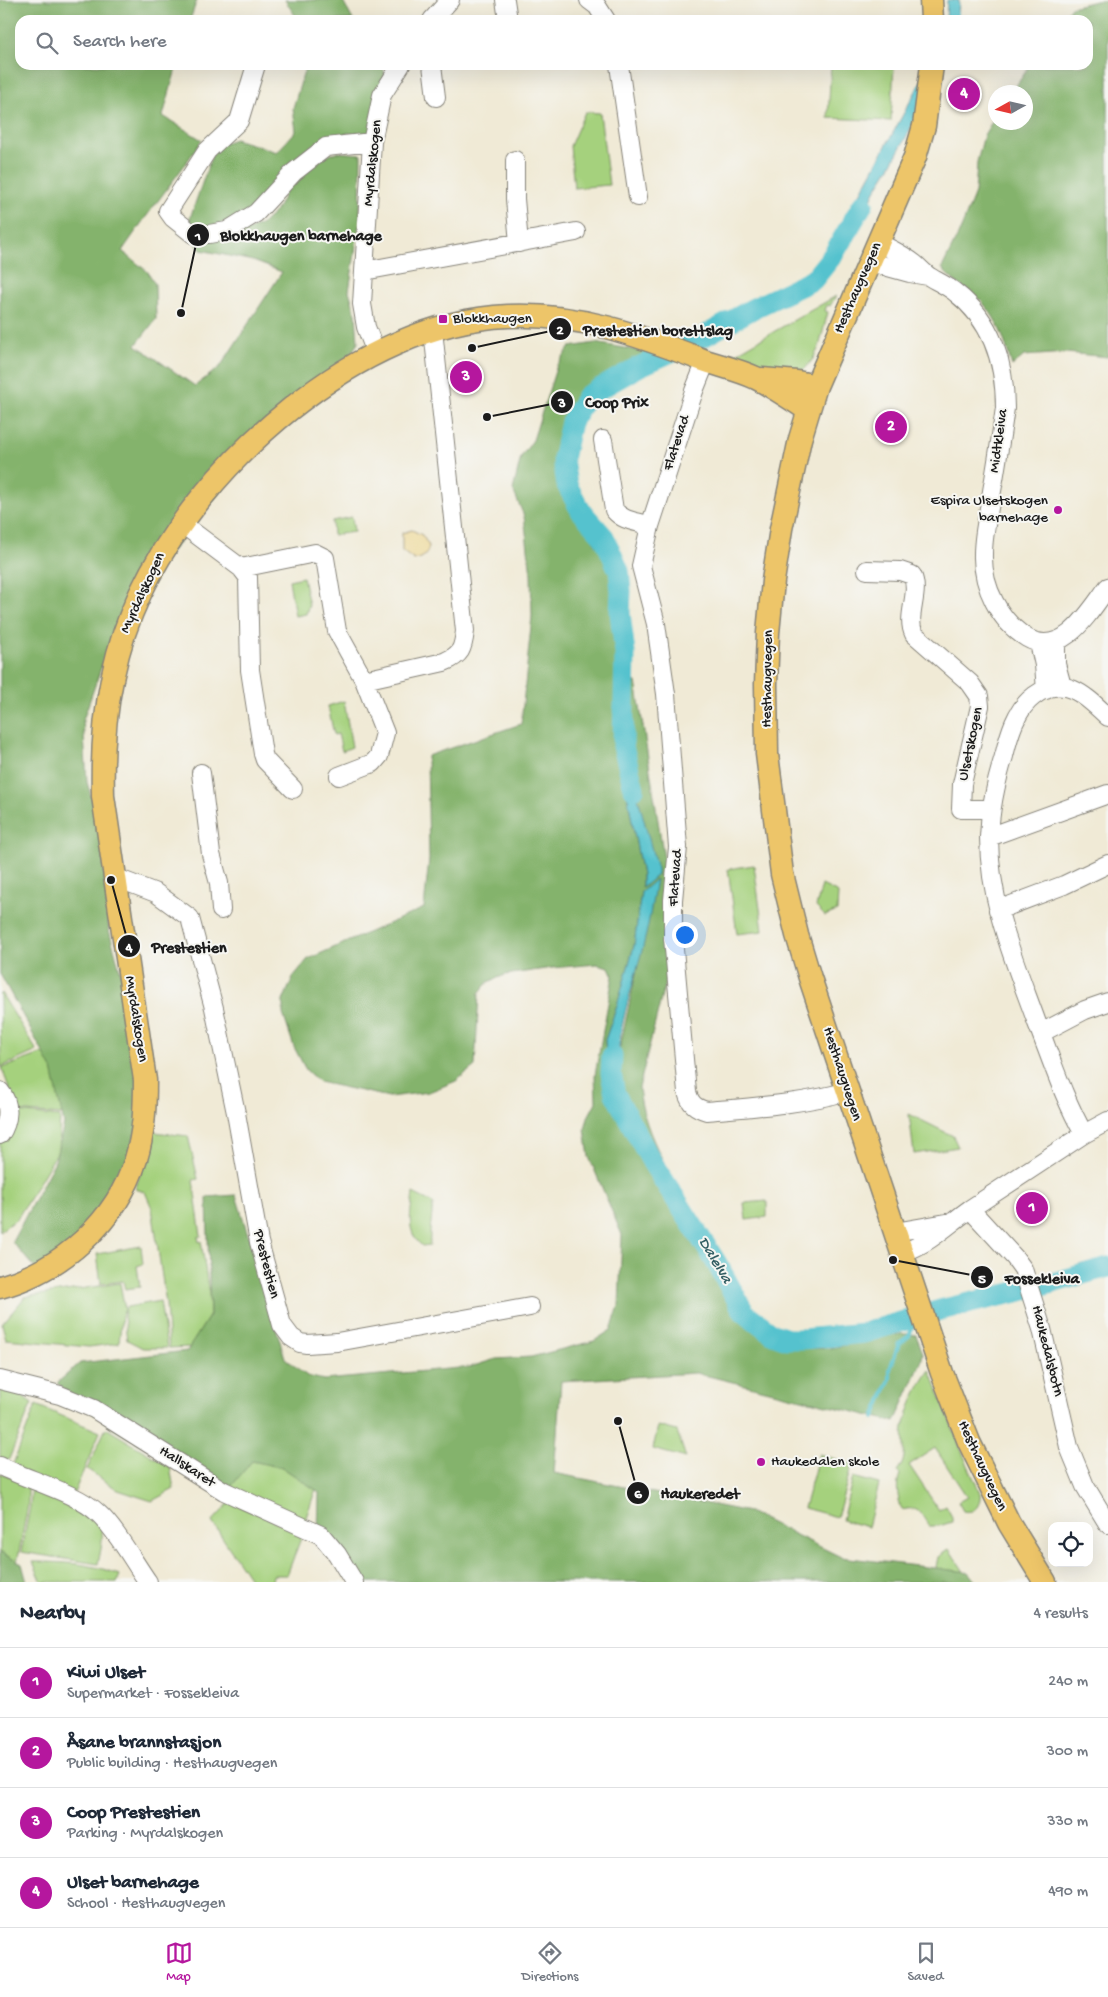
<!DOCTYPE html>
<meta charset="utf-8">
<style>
:root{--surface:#fff;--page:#f6f6f7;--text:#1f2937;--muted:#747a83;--line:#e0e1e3;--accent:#b5179e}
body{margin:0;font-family:"Gochi Hand",sans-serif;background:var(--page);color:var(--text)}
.controls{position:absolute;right:15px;bottom:15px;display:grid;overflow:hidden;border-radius:10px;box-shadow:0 5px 20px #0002}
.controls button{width:45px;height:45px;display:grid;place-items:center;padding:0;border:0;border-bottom:1px solid var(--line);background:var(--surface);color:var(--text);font:25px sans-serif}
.compass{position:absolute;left:988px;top:85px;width:45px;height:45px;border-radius:50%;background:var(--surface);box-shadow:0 5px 20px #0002;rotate:262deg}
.you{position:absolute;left:684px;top:934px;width:18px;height:18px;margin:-12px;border:4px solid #fff;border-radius:50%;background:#1a73e8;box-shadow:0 0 0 8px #1a73e833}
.badge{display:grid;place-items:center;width:32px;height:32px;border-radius:50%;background:var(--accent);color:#fff;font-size:16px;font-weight:700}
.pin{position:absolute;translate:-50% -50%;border:2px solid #fff;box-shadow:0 1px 5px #0006}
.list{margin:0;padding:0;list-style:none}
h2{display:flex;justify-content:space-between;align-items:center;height:65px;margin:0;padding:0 20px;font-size:21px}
h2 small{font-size:16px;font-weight:400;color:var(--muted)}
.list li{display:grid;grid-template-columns:32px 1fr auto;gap:15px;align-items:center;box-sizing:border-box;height:70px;padding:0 20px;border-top:1px solid var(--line)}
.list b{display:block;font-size:19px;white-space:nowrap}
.list p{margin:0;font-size:16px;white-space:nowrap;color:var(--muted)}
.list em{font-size:16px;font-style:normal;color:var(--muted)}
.icon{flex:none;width:28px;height:28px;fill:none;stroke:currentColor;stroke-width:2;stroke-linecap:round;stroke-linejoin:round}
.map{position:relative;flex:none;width:1108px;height:1582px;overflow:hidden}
.search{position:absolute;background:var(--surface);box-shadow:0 5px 20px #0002;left:15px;right:15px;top:15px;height:55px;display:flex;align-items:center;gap:12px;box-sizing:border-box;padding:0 18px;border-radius:15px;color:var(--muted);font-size:19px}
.sheet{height:345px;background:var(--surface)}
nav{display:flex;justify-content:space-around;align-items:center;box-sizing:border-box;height:70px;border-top:1px solid var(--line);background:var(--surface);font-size:14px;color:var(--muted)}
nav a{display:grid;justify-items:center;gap:2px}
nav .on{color:var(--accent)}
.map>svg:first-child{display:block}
.green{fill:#a5d17d;stroke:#60764c}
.forest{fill:#84b36c;stroke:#506844;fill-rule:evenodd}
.sand{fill:#eeda9e;stroke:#857b5d}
.water{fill:#55c2ce;stroke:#386f75}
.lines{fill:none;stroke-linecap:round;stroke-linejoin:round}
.stream{stroke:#55c2ce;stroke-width:4}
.river{stroke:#55c2ce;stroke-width:21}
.minor-casing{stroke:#868379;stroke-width:20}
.major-casing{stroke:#868379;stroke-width:25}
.minor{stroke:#fff;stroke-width:18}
.major{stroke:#edc569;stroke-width:22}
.poi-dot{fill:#b5179e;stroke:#f6f6f2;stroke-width:2}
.labels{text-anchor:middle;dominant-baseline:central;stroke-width:4;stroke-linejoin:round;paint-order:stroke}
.street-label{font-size:15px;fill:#1c1c1c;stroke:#f6f6f2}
.poi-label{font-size:15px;fill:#1c1c1c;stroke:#f6f6f2;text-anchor:start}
.water-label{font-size:16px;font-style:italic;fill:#335e63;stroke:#f6f6f2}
.leader{fill:none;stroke:#1c1c1c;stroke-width:2}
.callout-dot{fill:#1c1c1c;stroke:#f6f6f2;stroke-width:2}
.mark-label{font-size:15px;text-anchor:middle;font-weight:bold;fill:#fff}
.callout-label{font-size:16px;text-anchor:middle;font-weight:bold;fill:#1c1c1c;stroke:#f6f6f2;stroke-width:4;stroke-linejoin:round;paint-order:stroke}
</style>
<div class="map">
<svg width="1108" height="1582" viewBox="0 0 1108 1582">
<rect width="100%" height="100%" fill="#f6f6f2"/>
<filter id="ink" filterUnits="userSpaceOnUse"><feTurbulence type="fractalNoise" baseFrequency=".02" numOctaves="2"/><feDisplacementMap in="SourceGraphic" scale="10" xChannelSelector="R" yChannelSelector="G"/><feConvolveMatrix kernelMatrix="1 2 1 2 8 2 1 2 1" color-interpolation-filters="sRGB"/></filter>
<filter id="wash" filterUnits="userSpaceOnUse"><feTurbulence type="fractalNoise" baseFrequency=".0096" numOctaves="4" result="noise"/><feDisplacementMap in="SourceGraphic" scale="20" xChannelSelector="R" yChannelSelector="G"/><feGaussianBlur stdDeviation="1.12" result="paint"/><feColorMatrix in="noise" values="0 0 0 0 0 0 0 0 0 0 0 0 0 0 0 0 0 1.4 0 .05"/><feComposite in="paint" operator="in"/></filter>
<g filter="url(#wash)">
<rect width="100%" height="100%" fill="#f0ead6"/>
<path class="green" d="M831 65H894L891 121 828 118Z
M585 112 600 113 609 185 574 188 570 146Z
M836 296 830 306 827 305 825 311 828 312 819 347 813 359 805 369 776 376 728 358Z
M352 517 354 532 333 535 332 521Z
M303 577 309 605 306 614 295 616 289 580Z
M344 701 352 747 342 751 338 734 334 735 328 706Z
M754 865 763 931 737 934 728 869Z
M822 885 838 893 837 911 825 916 816 907Z
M1 993 37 1051 1 1067 0 994Z
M58 1048 78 1109 60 1115 17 1111 2 1068Z
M17 1112 60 1117 58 1151 17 1219 0 1231V1140L6 1134Z
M909 1114 953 1136 958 1147 914 1154Z
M154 1132 188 1136 198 1179 193 1180 201 1236 198 1237 199 1242 201 1241 209 1293 210 1315 190 1347 169 1348 166 1304 152 1208 145 1192 135 1189Z
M413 1193 433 1203C432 1218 429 1231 430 1245L422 1246C405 1231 411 1213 413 1193Z
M767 1201V1217L746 1220 744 1203Z
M141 1246 143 1264 137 1266 140 1287 125 1289 123 1281 101 1284 97 1254Z
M120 1283 125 1310 127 1307 160 1301 167 1348H143L127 1340 124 1316 125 1310 122 1315 119 1343 89 1347 6 1339 2 1324 25 1297Z
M930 1370 960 1447 980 1493C981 1504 976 1514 963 1511L958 1502 967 1497 935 1448 909 1465 939 1510 946 1506 952 1517V1522L939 1526H929C921 1515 920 1505 902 1510 898 1498 895 1487 900 1474L897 1472C910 1456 901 1444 904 1427 909 1406 918 1387 930 1370Z
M0 1389 17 1392 32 1403 7 1464 0 1462Z
M36 1405 100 1432 74 1493 12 1467Z
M658 1426 677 1431 686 1458 653 1449Z
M106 1428 170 1467 174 1489 152 1501 118 1490 87 1469Z
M263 1433 317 1486 304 1523 217 1483Z
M819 1454 852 1464 837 1517 804 1508Z
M0 1473 28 1484V1505L15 1573 0 1565Z
M853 1477 879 1484 868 1527 842 1520Z
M32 1486C50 1494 100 1510 102 1532 103 1542 100 1554 98 1564L21 1552 30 1507Z
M230 1502 303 1533 287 1575H273L272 1582H255L250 1579 212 1522Z
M949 1549 967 1576 952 1578 936 1567 938 1557Z
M33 1562C63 1562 92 1563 120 1575L117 1582H42Z"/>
<path class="forest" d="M0 0H197L190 20H20V65H177L163 116 202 140C177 178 147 213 122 251L148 272 155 284 156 319 136 345 195 386 220 367 282 272 253 261 201 250 185 232 230 238 262 224 276 211 287 189 312 163 336 152 361 154 360 221 349 291 356 314 358 343 350 355 301 392 119 616 83 720 87 782 101 831 109 930 130 1007 144 1103 112 1213 39 1273 12 1242 55 1161 64 1124 52 1069 0 974Z
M285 0H342L353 20H298Z
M1096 1H1108V357L1066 353 1024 356 1012 366C1005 342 999 319 980 300 968 289 951 282 942 268L960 231 975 193 977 162 984 135 995 117 996 122H1026V92H1012L1030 65H1088V20H1061L1071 7Z
M306 65H381L385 73 371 136 347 133 327 140 243 217 208 227 188 224 215 146 235 139 277 152 296 131 293 108Z
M595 343 647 352C630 364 602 374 587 387 559 410 552 455 558 489L616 573 619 678 636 682 666 871 678 930 639 1088C644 1138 676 1181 698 1226 711 1252 730 1305 749 1324 761 1334 777 1344 792 1346 803 1348 819 1349 830 1348 859 1344 887 1330 916 1335L923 1353 921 1363 895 1422 696 1373 561 1381 554 1473 749 1512 841 1557 968 1572 976 1582H356L318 1536 319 1492 283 1468 252 1461 225 1494 114 1429 57 1383 80 1363 187 1351 210 1315 207 1197 236 1195 285 1358 307 1376 324 1380 470 1367 496 1359 531 1357 594 1341 611 1330 619 1306 622 1235 589 1157 585 1129 588 1117 596 1102 595 1075 613 976 609 967 597 964 552 968 505 975 488 982 479 993 475 1066 456 1081 429 1092 389 1097 319 1082 306 1070 294 1047 283 1014V1001L293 977 308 959 424 908 429 859 427 756 521 724 532 616 531 574 524 516 513 490 521 457 533 440 557 365 570 347ZM628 761 657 875 642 887V875L623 772ZM654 891 616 1065 618 1085 608 1084 605 1040 616 1009 634 946 641 892Z
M0 1552 22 1564 27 1582H0Z"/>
<path class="sand" d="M412 530 422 535 429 546C427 556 423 558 414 560L402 551V533Z"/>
<path class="water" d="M947 0H959L958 20H946Z
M930 65H945L890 167 875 191 854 234 845 221Z
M628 760 657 869V875L642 888V875L623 772Z
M656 879C652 904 648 930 641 954 630 996 613 1042 619 1086L608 1084 605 1040 616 1009 634 946 641 892Z
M1094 1261H1108V1271C1086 1275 1063 1282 1044 1293L1042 1282 1079 1265Z"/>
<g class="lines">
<path class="stream" d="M874 1418 890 1379V1369L899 1343 909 1336 912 1328 911 1320"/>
<path class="river" d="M634 789 623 746 625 653 620 613 621 591 619 571 604 537 581 511 567 485 563 459 571 422 587 396 638 367 694 342 754 308 813 280 833 255 863 204
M612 1056 611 1073 615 1094 652 1162 716 1262 744 1312 773 1334 787 1339H804L864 1333 940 1310 1042 1286 1108 1267"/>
</g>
</g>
<g filter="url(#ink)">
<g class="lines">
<defs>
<path id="minor" d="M505 0 508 20
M589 0 597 6 606 20
M432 20 450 0
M256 65 239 121 207 151 168 211 173 218 193 234H209L227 231 256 213 294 172 326 147 372 142
M432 65 436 97
M619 65 638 197
M515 160V199L519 243
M879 243C891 249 904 255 915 264 920 268 924 273 930 277 938 282 948 286 956 293 992 321 1005 364 1005 408 1001 436 997 463 992 491 989 511 983 533 983 554 982 586 999 621 1027 638 1063 659 1090 611 1108 587
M870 262 910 273 928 276
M364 271 576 232
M376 353 366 327 362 304 372 142 382 95 401 65
M706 361 694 391 650 526 641 566 656 624 666 694 678 847 673 900V938L687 1092C690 1104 696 1108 707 1111 754 1107 803 1104 848 1091
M603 440 614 510C624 522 637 521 650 526
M181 523 241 568 248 577 250 670 263 754 265 760 293 789
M241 568 315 553 325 558 337 631 364 680
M867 570 900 571 912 575C921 593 905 616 914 634L970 683 979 696 980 706 962 784 961 809H991
M1056 642V664L1062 686
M1039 643 1044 665 1046 690
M201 773 211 854 219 883 221 910
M339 776 373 763 379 756 385 733 364 680 444 662C461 655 463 649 465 631L433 330
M989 837 1108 794
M114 877 156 893 190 918 214 1008 236 1113 259 1242 282 1325 291 1337 300 1343 307 1344 337 1342 530 1307
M998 910 1064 885 1108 864
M1041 1033 1085 1010 1108 1002
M0 1091C11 1104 9 1122 0 1135
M1084 1134C1064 1099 1052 1061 1037 1023 1015 962 989 903 989 837 990 809 996 782 1004 756 1009 735 1016 709 1034 696 1064 673 1086 696 1108 717
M970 1209 1015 1258 1023 1269 1042 1329 1069 1447 1085 1486 1108 1524
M895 1232 952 1222
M902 1253C932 1242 946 1226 970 1209L1084 1134 1108 1121
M0 1380 60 1395 94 1409 224 1491 321 1535 337 1554 354 1582
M0 1466C28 1480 77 1493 98 1513 115 1528 134 1562 148 1582"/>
<path id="major" d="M931 0 932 20
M932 65 924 126 915 157 816 386 800 439 781 529 773 581 768 633 766 684 767 754 782 874 797 935 810 978 882 1193 942 1373 969 1442 1009 1523 1045 1582
M762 379 797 382 816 386
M0 1287C62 1270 117 1221 136 1159 144 1133 145 1107 145 1080L103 796C101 727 110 657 140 594 201 464 359 322 508 316 579 313 638 335 703 360 720 366 739 370 756 378 774 387 791 399 808 410"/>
</defs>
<use href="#minor" class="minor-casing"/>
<use href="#major" class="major-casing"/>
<use href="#minor" class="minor"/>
<use href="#major" class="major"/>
</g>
</g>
<g class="poi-dot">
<rect x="438" y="314" width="10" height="10" rx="2.5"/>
<circle cx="1058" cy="510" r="5"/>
<circle cx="761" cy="1462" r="5"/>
</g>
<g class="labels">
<g class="street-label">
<text transform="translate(373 163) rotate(-84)">Myrdalskogen</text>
<text transform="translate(858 288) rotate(-66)">Hesthaugvegen</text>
<text transform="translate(999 441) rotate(-82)">Midtkleiva</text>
<text transform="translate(677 443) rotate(-72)">Flatevad</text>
<text transform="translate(143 593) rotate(-65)">Myrdalskogen</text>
<text transform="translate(768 679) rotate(-89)">Hesthaugvegen</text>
<text transform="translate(971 744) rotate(-78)">Ulsetskogen</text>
<text transform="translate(676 878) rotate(-86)">Flatevad</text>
<text transform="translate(136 1019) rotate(81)">Myrdalskogen</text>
<text transform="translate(842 1074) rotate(72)">Hesthaugvegen</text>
<text transform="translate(266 1264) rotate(76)">Prestestien</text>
<text transform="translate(1047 1351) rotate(76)">Haukedalsbotn</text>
<text transform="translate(982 1466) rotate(65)">Hesthaugvegen</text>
<text transform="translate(187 1467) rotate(33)">Hallskaret</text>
</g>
<g class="poi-label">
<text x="453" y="319">Blokkhaugen</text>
<text x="1048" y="501" text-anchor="end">Espira Ulsetskogen<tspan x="1048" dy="17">barnehage</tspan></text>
<text x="771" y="1462">Haukedalen skole</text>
</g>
<g class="water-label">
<text transform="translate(714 1261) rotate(59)">Dalelva</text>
</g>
</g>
<path class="leader" d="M181 313L198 235M472 348L560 329M487 417L562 402M111 880L129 946M893 1260L982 1277M618 1421L638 1493"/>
<g class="callout-dot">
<circle cx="181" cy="313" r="5"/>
<circle cx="472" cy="348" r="5"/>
<circle cx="487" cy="417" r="5"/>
<circle cx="111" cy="880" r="5"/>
<circle cx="893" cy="1260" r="5"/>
<circle cx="618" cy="1421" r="5"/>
<circle cx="198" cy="235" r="12"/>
<circle cx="560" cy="329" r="12"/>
<circle cx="562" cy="402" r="12"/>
<circle cx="129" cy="946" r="12"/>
<circle cx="982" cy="1277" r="12"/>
<circle cx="638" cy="1493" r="12"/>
</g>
<g class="mark-label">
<text x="198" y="240">1</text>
<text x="560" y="334">2</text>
<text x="562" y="407">3</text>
<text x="129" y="951">4</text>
<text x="982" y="1283">5</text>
<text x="638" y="1498">6</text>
</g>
<g class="callout-label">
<text x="301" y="240">Blokkhaugen barnehage</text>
<text x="658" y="335">Prestestien borettslag</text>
<text x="617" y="407">Coop Prix</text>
<text x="189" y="952">Prestestien</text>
<text x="1042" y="1283">Fossekleiva</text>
<text x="700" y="1498">Haukeredet</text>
</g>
</svg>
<div class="controls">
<button><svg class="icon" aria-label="locate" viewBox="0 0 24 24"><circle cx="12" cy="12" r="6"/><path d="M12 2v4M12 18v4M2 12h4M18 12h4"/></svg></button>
</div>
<svg class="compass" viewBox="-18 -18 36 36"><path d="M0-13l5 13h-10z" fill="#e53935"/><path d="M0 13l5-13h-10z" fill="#747a83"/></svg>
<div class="you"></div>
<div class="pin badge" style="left:1032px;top:1208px">1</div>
<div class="pin badge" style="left:891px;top:427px">2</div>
<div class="pin badge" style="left:466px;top:377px">3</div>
<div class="pin badge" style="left:964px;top:94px">4</div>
<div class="search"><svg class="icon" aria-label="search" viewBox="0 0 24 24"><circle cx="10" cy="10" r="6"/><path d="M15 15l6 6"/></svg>Search here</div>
</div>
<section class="sheet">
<h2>Nearby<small>4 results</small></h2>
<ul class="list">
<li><span class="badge">1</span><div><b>Kiwi Ulset</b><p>Supermarket · Fossekleiva</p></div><em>240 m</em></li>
<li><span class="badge">2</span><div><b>Åsane brannstasjon</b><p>Public building · Hesthaugvegen</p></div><em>300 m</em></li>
<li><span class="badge">3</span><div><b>Coop Prestestien</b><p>Parking · Myrdalskogen</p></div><em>330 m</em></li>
<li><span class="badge">4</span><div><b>Ulset barnehage</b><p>School · Hesthaugvegen</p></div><em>490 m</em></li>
</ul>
</section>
<nav>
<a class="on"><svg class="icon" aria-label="map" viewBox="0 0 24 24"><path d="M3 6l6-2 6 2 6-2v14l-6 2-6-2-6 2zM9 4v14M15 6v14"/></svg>Map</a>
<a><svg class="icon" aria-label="directions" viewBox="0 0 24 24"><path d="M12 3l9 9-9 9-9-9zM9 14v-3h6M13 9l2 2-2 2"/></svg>Directions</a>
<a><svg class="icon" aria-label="saved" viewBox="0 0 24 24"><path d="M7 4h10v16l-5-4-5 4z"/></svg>Saved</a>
</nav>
